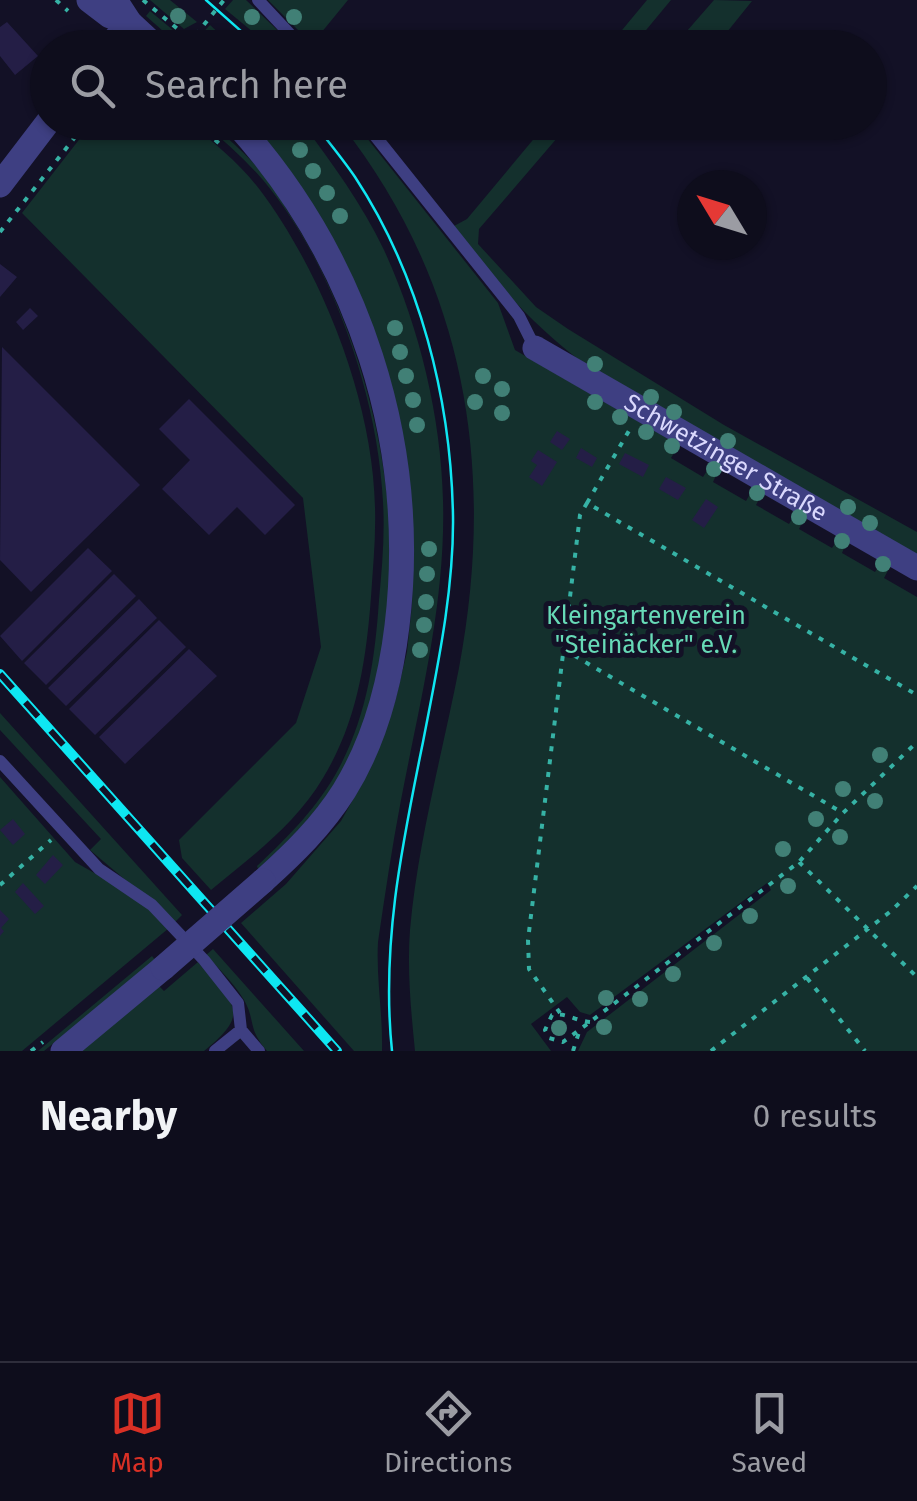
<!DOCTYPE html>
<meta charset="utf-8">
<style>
:root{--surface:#0e0d1c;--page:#171625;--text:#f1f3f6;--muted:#9b9ca3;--line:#2e2d3b;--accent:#d93025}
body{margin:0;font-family:"Fira Sans",sans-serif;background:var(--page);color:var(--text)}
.compass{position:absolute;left:677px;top:170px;width:90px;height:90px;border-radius:50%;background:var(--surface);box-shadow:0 2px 8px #0004;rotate:308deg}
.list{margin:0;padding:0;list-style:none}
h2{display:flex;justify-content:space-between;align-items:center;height:130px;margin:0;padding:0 40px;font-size:42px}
h2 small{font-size:32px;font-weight:400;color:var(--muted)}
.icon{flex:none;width:55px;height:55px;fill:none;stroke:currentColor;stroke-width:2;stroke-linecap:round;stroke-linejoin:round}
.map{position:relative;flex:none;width:917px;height:1051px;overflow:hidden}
.search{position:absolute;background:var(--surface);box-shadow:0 2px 8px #0004;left:30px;right:30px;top:30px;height:110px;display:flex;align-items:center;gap:25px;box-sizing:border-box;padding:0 35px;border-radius:55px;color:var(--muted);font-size:38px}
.sheet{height:310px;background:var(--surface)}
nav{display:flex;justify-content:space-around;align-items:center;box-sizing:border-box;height:140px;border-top:2px solid var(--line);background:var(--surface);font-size:28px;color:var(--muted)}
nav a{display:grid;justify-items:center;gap:5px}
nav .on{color:var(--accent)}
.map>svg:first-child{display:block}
.green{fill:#14302d}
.building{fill:#241e46}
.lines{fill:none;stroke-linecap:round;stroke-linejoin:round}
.path{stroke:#36b2a5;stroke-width:4;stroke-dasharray:5 8;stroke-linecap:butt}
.service{stroke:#3e3f82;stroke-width:12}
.minor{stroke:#3e3f82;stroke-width:25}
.tertiary{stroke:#3e3f82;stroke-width:25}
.tram{stroke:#0ee7f2;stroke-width:2.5}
.rail-casing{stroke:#0ee7f2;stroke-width:10}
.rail{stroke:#131126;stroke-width:6;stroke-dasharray:19;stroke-linecap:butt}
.tertiary-bridge{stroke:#3e3f82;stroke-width:25}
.tree{fill:#418076}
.labels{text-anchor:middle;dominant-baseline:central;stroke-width:10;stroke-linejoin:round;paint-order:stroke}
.street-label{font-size:25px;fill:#dad8fd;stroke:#131126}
.park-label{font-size:25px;fill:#67dab7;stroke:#131126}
</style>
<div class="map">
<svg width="917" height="1051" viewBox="0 0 917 1051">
<rect width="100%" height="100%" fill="#131126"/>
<path class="green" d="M150 0H170L197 22 184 29Z
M233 0H246L295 47H271L225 9Z
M268 0H348L312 44Z
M647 0H671L632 47H608Z
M714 0 752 1 715 47H673Z
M150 11 191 45 210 25 234 47H181L146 16Z
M92 123H189C214 142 241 165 260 190 323 274 373 402 375 507 376 537 373 567 371 597 366 662 357 722 323 778 295 825 252 856 211 890L182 858 179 840 296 723 321 647 303 498 22 213Z
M203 123H211C229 140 249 156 265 176 276 189 284 206 293 220 384 365 425 582 356 744 334 795 298 833 258 869L257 866C289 836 318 807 339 768 367 715 375 659 379 600 382 568 385 535 383 502 378 396 332 262 263 180 245 159 224 141 203 123Z
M252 123H302C332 163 362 204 384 250 419 326 441 416 443 500 446 601 420 701 401 800 392 847 385 894 378 942 376 978 383 1014 382 1051H354L241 923 286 884 341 821 365 778 395 702 407 652 412 605 413 558 406 462 274 150Z
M340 123H355L498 303 515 350 679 445 671 458 703 477 712 463 720 467 713 482 746 501 754 487 763 492 756 505 789 524 797 511 806 515 799 529 832 548 840 536 848 539 842 553 875 572 883 559 891 565 884 578 917 597V1051H578L587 1032 771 890 767 883 590 1015 580 1012 567 997 531 1024 551 1051H415C411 1011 407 970 410 930 418 841 442 755 459 668 496 470 467 284 340 123Z
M547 123H570L479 229 478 244 536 307 568 329 724 425 917 532V555L582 362C531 324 490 277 454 226L467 219Z
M0 713 182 915 175 922 90 850 101 839 0 730Z
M0 777 75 862 147 903 169 928 22 1051H0Z
M213 949 304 1051H267C247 1028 256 1021 244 1000 234 983 219 969 206 955Z
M152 956 155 960 44 1051H38Z
M198 962C232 1004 254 1011 204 1051H81L159 986 164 991Z"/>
<path class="building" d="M7 22 38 56 15 75 0 56V27Z
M0 264 17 277 0 297Z
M30 308 38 316 23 330 16 322Z
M2 347 140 485 31 592 0 560Z
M189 399 295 505 265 535 237 507 209 535 162 489 190 460 159 429Z
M557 431 570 439 562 450 550 442Z
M581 448 597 458 592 467 576 458Z
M538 450 557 462 542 486 529 477 537 465 531 461Z
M625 453 649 465 643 477 619 464Z
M666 477 686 488 678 500 659 489Z
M706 499 718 507 704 528 692 520Z
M88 548 112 571 22 661 0 636Z
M114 574 136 596 46 685 24 663Z
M139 599 157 618 66 706 48 688Z
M159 620 186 647 95 735 69 709Z
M189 649 217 676 125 764 99 737Z
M13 819 25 834 13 845 0 830Z
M53 855 63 865 45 884 36 875Z
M23 883 44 906 35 914 15 892Z
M0 910 9 919 1 928 4 931 0 936Z"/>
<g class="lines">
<path class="path" d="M56 0 68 11
M143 0 186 36 198 32 224 0
M196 122 224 148
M0 232 87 122
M587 503 630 429
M563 649 843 813
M799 862 917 977
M0 885 51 840
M807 978 865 1051
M560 1013 529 969 528 940 580 515 587 503 917 695
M590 1022C576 1021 565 1012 552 1015L545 1030 549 1038 563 1042 590 1022 799 862 843 813 917 742
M31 1051 43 1042
M573 1051 579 1032
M711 1051 891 911 917 886"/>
<path class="service" d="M258 0 303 48
M364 122 519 316 535 348
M0 761 99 869 152 905 204 960 238 1003 241 1030 259 1051
M215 1051 241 1030"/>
<g class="minor">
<path d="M107 48 130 23"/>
<path d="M0 185 48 122"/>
<path id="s1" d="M535 348 917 568"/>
</g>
<path class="tertiary" d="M89 0 110 16 128 22
M115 0 130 23 157 48
M235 122C359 259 419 443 397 626 390 684 375 741 344 791 322 826 293 854 263 881
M63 1051 163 968"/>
<path class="tram" d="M206 0 260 48
M313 122C327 140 342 158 355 177 420 276 451 399 453 516 454 591 437 669 423 742 402 845 381 945 392 1051"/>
<defs>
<path id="rail" d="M0 674 337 1051"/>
</defs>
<use href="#rail" class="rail-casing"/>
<use href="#rail" class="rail"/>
<path class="tertiary-bridge" d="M163 968 263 881"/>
</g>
<g class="tree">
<circle cx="178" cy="16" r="8"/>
<circle cx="252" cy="17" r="8"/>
<circle cx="294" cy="17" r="8"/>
<circle cx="300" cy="150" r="8"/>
<circle cx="313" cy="171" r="8"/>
<circle cx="327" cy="193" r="8"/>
<circle cx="340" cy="216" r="8"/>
<circle cx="395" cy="328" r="8"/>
<circle cx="400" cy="352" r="8"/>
<circle cx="595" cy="364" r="8"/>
<circle cx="406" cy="376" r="8"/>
<circle cx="483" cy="376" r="8"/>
<circle cx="502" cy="389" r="8"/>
<circle cx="651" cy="397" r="8"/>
<circle cx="413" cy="400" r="8"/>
<circle cx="475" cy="402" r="8"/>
<circle cx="595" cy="402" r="8"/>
<circle cx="674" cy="412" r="8"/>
<circle cx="502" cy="413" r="8"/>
<circle cx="620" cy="417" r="8"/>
<circle cx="417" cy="425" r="8"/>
<circle cx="646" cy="432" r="8"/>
<circle cx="728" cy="441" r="8"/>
<circle cx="672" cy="446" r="8"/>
<circle cx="714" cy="469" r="8"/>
<circle cx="757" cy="493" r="8"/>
<circle cx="848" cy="507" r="8"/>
<circle cx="799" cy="517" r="8"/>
<circle cx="870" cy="523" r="8"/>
<circle cx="842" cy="541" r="8"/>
<circle cx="429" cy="549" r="8"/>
<circle cx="883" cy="564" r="8"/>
<circle cx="427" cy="574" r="8"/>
<circle cx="426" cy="602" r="8"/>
<circle cx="424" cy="625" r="8"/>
<circle cx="420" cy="650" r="8"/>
<circle cx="880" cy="755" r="8"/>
<circle cx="843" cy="789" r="8"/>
<circle cx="875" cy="801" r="8"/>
<circle cx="816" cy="819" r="8"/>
<circle cx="840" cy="837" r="8"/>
<circle cx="783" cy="849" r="8"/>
<circle cx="788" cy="886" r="8"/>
<circle cx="750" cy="916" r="8"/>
<circle cx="714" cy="943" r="8"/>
<circle cx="673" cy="974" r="8"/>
<circle cx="606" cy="998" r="8"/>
<circle cx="640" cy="999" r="8"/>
<circle cx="604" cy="1027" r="8"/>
<circle cx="559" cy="1028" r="8"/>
</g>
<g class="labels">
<g class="street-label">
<text stroke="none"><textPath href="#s1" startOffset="220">Schwetzinger Straße</textPath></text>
</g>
<g class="park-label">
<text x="646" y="616">Kleingartenverein<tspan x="646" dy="29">"Steinäcker" e.V.</tspan></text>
</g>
</g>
</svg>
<svg class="compass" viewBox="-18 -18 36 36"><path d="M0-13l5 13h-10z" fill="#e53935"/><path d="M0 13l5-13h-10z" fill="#9b9ca3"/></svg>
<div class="search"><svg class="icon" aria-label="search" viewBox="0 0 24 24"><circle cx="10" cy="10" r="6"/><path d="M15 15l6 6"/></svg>Search here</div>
</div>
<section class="sheet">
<h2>Nearby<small>0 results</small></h2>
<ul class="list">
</ul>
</section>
<nav>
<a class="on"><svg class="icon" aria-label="map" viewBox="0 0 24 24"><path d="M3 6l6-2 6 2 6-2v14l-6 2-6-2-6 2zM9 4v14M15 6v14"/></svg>Map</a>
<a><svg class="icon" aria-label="directions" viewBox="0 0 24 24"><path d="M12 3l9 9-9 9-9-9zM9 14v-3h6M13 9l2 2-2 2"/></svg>Directions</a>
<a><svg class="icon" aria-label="saved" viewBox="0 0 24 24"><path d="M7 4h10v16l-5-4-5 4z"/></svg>Saved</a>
</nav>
